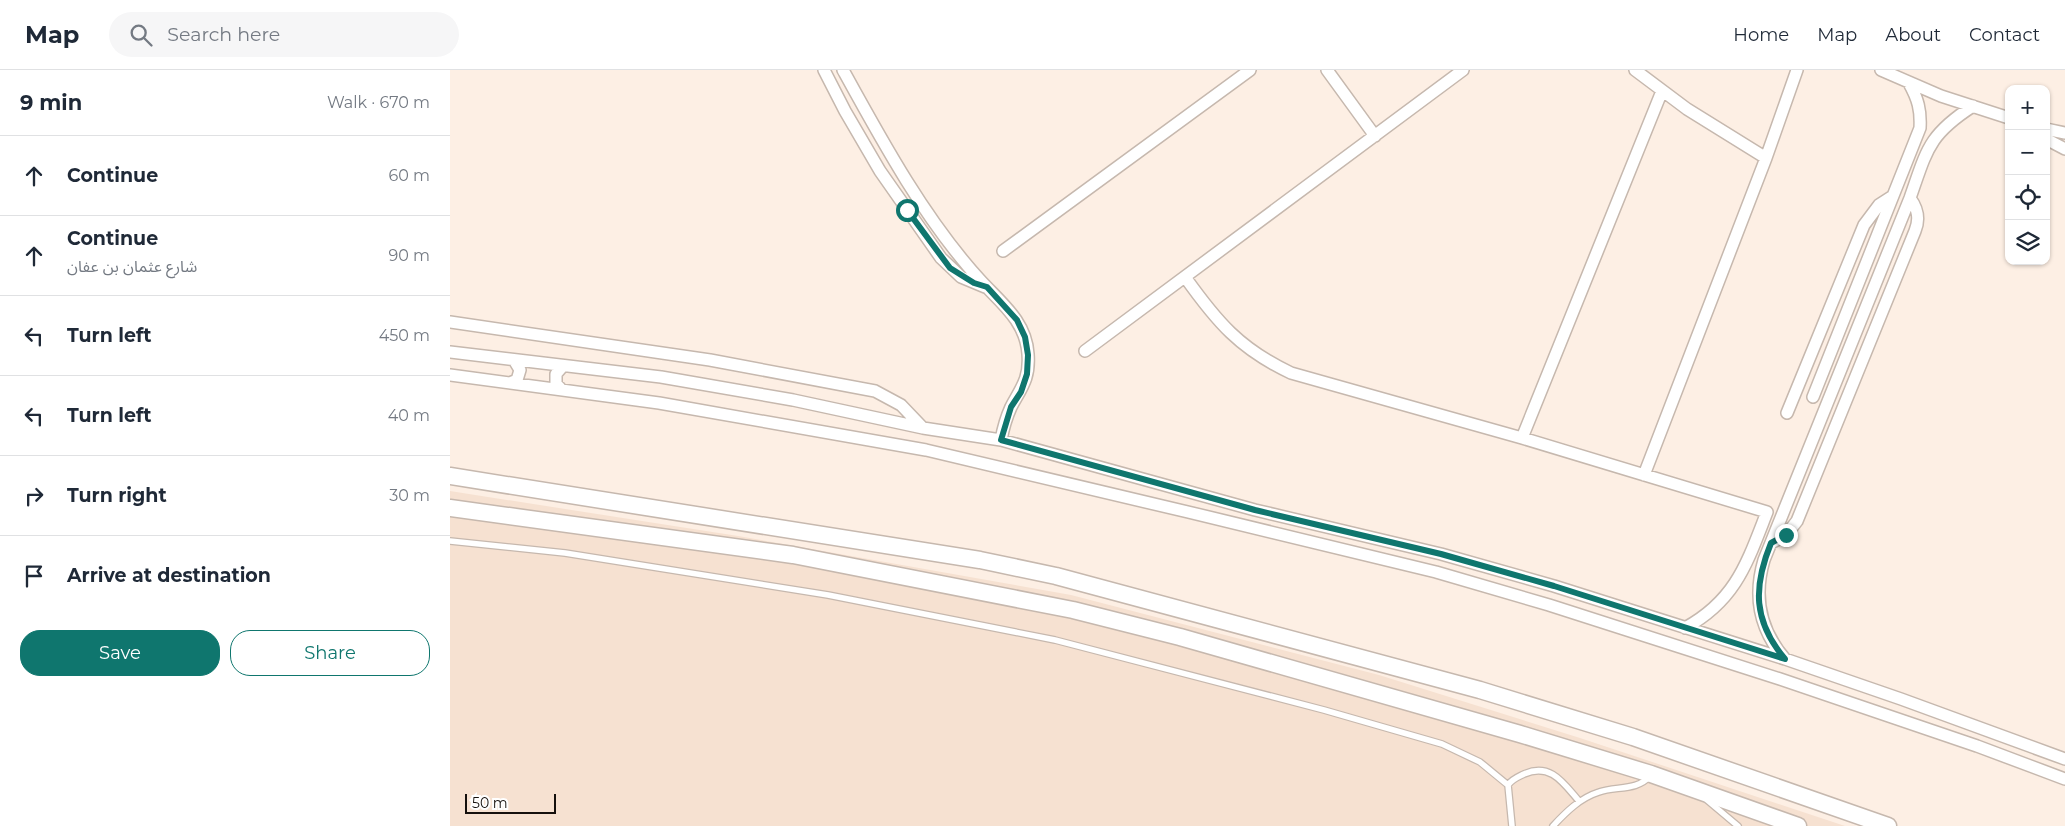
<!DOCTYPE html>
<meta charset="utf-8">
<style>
:root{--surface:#fff;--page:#f6f6f7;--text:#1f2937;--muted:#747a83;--line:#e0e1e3;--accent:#0f766e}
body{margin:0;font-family:Montserrat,"Noto Sans Arabic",sans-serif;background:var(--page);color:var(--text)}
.controls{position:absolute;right:15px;top:15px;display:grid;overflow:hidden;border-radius:10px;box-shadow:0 1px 4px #0004}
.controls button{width:45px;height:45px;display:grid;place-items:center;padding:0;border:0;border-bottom:1px solid var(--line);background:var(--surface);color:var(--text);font:25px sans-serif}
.scale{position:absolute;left:15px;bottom:12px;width:91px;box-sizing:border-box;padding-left:5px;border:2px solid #15100d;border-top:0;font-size:14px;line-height:18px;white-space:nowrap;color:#15100d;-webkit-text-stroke:4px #fff;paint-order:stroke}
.stop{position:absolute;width:15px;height:15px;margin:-11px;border:4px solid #0f766e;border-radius:50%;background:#fff}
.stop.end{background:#0f766e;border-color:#fff;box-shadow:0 1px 5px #0008}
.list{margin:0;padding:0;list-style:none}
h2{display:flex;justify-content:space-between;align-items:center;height:65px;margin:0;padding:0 20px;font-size:21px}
h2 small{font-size:16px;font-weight:400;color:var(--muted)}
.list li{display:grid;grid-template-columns:32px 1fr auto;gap:15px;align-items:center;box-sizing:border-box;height:80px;padding:0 20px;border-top:1px solid var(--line)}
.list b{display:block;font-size:19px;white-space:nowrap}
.list p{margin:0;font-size:16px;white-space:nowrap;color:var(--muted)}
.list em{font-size:16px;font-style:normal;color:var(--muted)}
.actions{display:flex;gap:10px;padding:15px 20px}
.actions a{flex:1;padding:11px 0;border:1px solid var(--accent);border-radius:20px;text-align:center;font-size:18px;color:var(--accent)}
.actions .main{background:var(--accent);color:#fff}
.icon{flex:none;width:28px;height:28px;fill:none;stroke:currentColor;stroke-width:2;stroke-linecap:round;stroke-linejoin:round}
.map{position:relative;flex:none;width:1615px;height:756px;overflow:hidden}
header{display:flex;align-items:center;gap:30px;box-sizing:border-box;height:70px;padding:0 25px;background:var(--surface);border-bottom:1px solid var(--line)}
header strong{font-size:24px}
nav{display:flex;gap:28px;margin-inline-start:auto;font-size:18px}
.search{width:350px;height:45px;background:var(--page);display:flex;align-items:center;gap:12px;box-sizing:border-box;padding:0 18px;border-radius:28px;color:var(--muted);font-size:19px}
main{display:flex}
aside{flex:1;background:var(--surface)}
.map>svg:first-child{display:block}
.built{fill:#f6e1d1}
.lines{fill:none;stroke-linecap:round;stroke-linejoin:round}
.lane-casing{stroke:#c6b8ae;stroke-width:8}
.street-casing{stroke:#c6b8ae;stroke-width:14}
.secondary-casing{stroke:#c6b8ae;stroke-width:19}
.lane{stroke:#fff;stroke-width:5.5}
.street{stroke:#fff;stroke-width:11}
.secondary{stroke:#fff;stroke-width:16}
.route{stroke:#0f766e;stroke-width:6}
</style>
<header>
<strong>Map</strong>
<div class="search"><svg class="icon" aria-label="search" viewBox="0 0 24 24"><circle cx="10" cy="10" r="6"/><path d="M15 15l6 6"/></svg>Search here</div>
<nav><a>Home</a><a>Map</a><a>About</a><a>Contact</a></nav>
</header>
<main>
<aside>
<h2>9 min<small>Walk · 670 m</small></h2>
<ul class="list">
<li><svg class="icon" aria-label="ahead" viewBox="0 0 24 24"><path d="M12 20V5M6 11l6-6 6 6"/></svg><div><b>Continue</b></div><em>60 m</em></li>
<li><svg class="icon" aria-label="ahead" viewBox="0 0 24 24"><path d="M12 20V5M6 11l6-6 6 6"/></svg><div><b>Continue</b><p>شارع عثمان بن عفان</p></div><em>90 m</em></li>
<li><svg class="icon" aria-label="left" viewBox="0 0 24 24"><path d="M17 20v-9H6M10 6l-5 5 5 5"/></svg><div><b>Turn left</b></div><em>450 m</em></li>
<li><svg class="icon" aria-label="left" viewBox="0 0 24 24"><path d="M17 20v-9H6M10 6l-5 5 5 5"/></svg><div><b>Turn left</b></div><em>40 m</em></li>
<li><svg class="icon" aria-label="right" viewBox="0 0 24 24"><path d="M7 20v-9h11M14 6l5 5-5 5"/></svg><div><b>Turn right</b></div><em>30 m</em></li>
<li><svg class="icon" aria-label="arrive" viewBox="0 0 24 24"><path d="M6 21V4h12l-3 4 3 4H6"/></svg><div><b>Arrive at destination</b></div></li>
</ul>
<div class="actions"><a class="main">Save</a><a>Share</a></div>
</aside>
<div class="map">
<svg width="1615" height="756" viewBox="0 0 1615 756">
<rect width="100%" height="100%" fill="#fdefe4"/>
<path class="built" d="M0 421 288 466 621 525 929 605 1130 668 1395 756H0Z"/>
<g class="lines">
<defs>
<path id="lane" d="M0 471 115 483 378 525 605 570 874 640 992 674 1030 692 1058 715
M1257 730 1288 756
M1062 756 1058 715C1062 709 1068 707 1074 704 1101 692 1114 714 1129 731
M1103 756C1116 742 1130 728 1149 722 1166 716 1187 721 1200 706"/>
<path id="street" d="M374 0 395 41 430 101 491 188 511 207 535 217
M393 0C432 71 475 150 530 210 551 233 576 251 578 284 580 309 571 318 561 337 556 348 553 359 551 370
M877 0 925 66
M1185 0 1237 39 1316 88
M1431 0 1491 26 1559 48
M1596 59 1615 63
M1596 69 1615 79
M553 181 800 0
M735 207C767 252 790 279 841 303L1072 368 1317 442C1297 493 1286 530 1235 558
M0 252 260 290 425 321 451 335 473 358
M635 281 1013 0
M0 282 211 307 343 330 473 358 551 370 805 440 991 484 1104 516 1335 589 1451 629 1615 689
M0 305 209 333 476 380 738 442 986 502 1099 535 1330 609 1527 676 1615 709
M62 312 67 310 70 300 64 290
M110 318 106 314V304L113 296
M1363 327 1470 58C1471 40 1468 29 1459 13
M1337 343 1414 155 1429 135 1443 126
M1072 368 1212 21
M1194 405 1316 88 1347 0
M1321 473 1336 465 1347 451 1465 161C1470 149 1468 139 1460 128
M1335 589C1310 560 1303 527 1314 490L1460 128C1477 80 1478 65 1523 36"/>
<path id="secondary" d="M0 406 530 490 606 506 1030 620 1183 667 1438 756
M0 438 343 485 623 540 730 567 1070 664 1201 704 1348 756"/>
</defs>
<use href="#lane" class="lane-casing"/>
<use href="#street" class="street-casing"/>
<use href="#secondary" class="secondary-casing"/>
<use href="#lane" class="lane"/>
<use href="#street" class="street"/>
<use href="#secondary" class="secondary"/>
</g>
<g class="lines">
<path class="route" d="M457 140 500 198 524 213 537 217 567 250 575 267 578 285 577 304 571 322 561 337 551 370 805 440 991 484 1104 516 1335 589C1303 551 1303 517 1321 473L1336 465"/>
</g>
</svg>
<div class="controls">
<button>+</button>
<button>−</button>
<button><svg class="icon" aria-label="locate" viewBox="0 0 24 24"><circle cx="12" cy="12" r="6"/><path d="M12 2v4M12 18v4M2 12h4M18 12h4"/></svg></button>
<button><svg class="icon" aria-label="layers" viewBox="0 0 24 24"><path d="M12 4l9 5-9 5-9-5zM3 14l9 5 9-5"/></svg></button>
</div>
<div class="scale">50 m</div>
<div class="stop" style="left:457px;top:140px"></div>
<div class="stop end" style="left:1336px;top:465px"></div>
</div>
</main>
